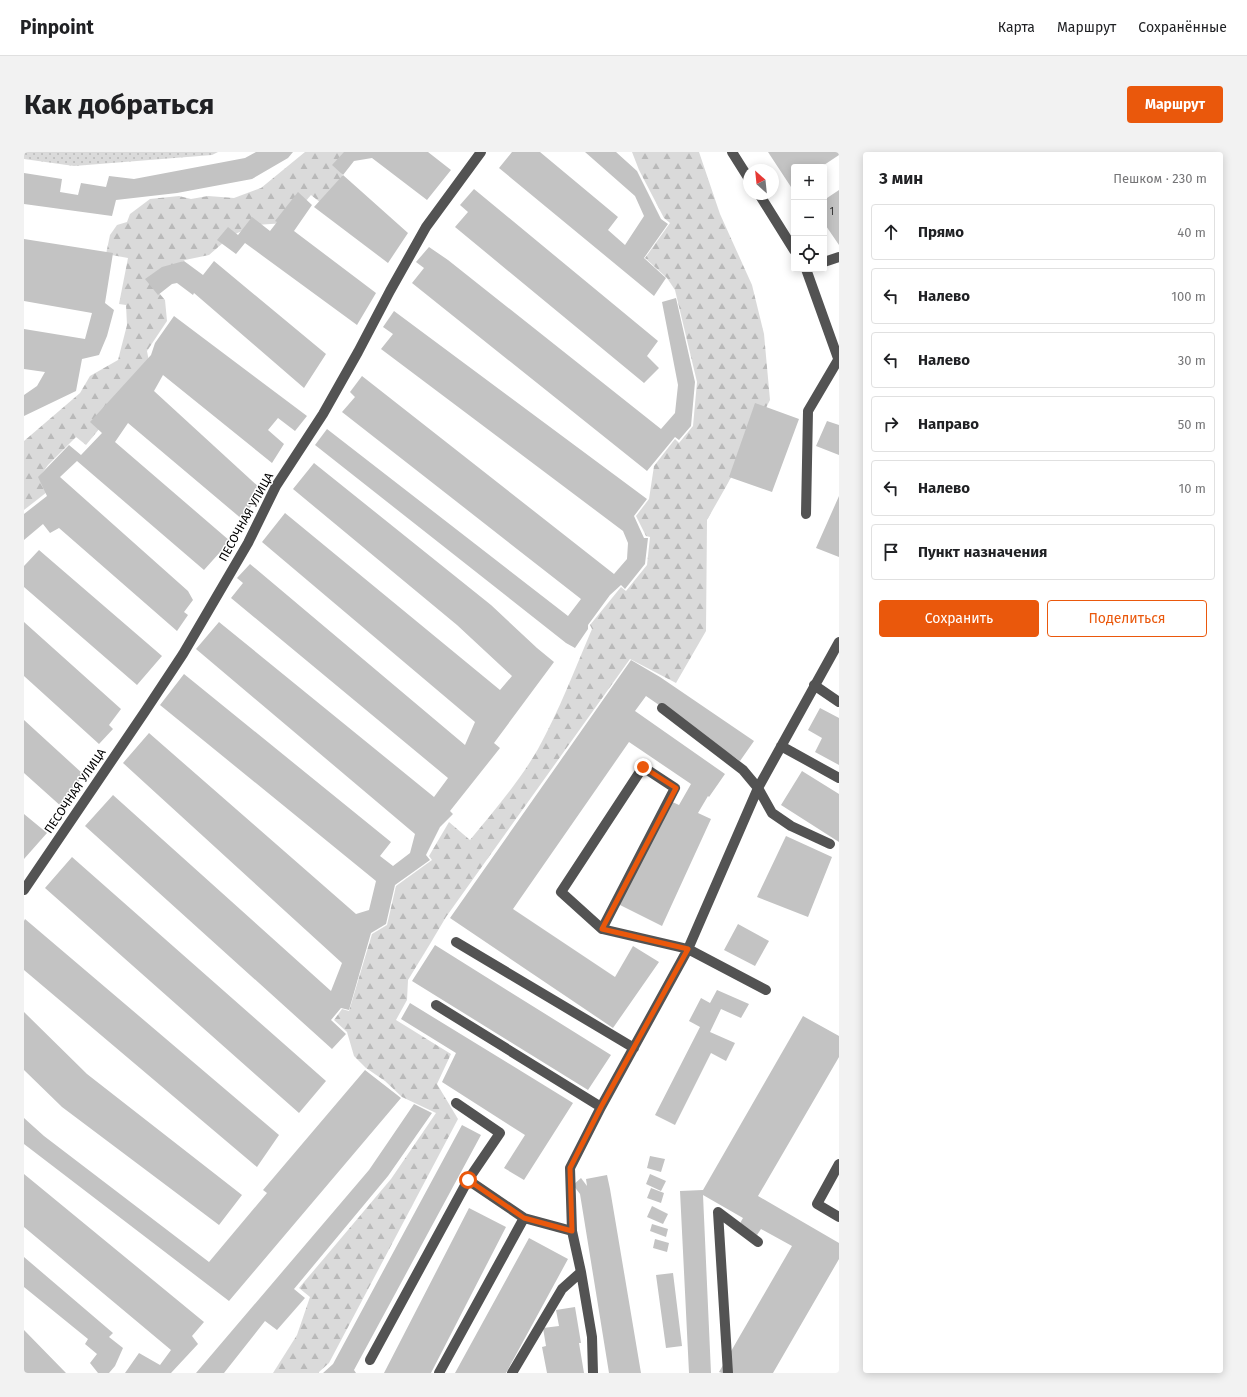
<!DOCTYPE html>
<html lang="ru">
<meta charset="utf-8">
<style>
:root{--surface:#fff;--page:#f2f2f2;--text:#202124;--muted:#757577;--line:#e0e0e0;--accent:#ea580c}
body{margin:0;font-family:"Fira Sans",sans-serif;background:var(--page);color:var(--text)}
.controls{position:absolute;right:12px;top:12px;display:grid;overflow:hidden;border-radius:4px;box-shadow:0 2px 10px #0003}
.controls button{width:36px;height:36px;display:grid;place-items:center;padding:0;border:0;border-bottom:1px solid var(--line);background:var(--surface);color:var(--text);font:20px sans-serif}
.compass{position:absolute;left:719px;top:12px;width:36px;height:36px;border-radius:50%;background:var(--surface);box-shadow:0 2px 10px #0003;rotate:333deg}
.stop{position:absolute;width:12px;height:12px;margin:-9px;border:3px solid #ea580c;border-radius:50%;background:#fff}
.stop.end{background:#ea580c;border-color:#fff;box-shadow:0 1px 4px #0008}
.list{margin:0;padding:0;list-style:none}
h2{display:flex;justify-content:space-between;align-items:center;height:52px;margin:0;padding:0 16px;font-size:17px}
h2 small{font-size:13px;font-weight:400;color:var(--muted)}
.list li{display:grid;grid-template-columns:26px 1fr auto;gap:12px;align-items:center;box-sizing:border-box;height:56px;margin:0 8px 8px;padding:0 8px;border:1px solid var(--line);border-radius:4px}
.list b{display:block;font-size:15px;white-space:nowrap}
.list em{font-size:13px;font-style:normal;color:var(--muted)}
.actions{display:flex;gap:8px;padding:12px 16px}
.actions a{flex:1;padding:9px 0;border:1px solid var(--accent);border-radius:4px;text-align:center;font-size:14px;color:var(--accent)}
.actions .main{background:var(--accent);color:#fff}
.icon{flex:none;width:22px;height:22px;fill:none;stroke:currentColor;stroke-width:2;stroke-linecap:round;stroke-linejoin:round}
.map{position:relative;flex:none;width:815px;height:1221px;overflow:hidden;border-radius:4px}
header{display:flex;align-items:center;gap:24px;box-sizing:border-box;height:56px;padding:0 20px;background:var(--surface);border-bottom:1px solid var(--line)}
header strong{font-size:19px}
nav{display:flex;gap:22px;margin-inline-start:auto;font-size:14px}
.intro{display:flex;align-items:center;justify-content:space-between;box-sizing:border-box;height:96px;padding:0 24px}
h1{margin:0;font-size:28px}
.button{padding:10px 18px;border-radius:4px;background:var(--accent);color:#fff;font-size:14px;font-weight:700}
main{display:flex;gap:24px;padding:0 24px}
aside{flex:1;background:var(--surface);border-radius:4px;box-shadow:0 2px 10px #0003}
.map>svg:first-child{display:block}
.forest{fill:url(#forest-firs)}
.garden{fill:url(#garden-dots)}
.building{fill:#c3c3c3}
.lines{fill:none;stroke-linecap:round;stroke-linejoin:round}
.minor{stroke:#535353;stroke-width:10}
.route{stroke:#ea580c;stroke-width:5}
.labels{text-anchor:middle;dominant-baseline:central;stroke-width:3;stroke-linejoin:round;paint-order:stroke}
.number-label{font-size:10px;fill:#313131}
.street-label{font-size:12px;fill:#000;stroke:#fff}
</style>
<header>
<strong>Pinpoint</strong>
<nav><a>Карта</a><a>Маршрут</a><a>Сохранённые</a></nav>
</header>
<div class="intro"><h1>Как добраться</h1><a class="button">Маршрут</a></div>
<main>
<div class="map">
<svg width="815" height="1221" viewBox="0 0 815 1221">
<defs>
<pattern id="forest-firs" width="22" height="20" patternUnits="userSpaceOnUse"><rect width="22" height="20" fill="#dadada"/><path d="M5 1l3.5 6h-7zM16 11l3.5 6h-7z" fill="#b9b9b9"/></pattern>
<pattern id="garden-dots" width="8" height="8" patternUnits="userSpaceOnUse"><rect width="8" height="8" fill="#dadada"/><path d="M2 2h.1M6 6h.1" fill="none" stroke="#b9b9b9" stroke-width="1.8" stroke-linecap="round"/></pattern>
</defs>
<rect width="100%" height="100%" fill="#fff"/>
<path class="forest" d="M281 0H335L317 20 323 36 302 55 287 43 263 71 231 73 207 84 185 103 161 108 138 123 130 135 141 148 143 169 123 199 126 215 62 293 52 285 24 313 16 324 23 340 0 358V289L56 241 66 224 94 208 103 173 102 153 95 152 104 106 82 102 86 83 93 73 103 70 106 62 126 47 155 44 167 47 184 44 210 46 237 36Z
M608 0H675L696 62 728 133 740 182 746 248 704 331 683 368 682 479 652 531 606 507 422 765 406 792 384 828 383 848 372 868 427 902 413 932 434 967 305 1211 295 1220V1221H249L273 1183 286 1145 275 1136 367 1027 412 961 378 945 361 929 342 916 330 904 323 880 310 868 318 857 325 859 348 782 363 773 372 734 408 708 405 704 425 670 446 688C470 659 495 630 514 597 535 559 551 517 568 477L566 473 597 435 602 439 623 413 626 385 622 384 612 364 625 347 630 314 651 287 655 291 669 274 673 230 651 138 643 126 621 106 646 71 640 66 615 18Z"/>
<path class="garden" d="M0 0H194L188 3 50 14 0 7Z"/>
<path class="building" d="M232 0H269L264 6 228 27 153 41 92 48 88 64 0 52V21L38 27 36 40 54 43 57 31 82 35 85 24 110 27 221 6Z
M320 0H404L427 18 403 48 348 6 330 9 319 23 308 13Z
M488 0H516L594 65 584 78 601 93 620 64 611 44 561 0H592L613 19 637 67 644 72 620 106 642 126 630 144 475 16Z
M744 0H815V3L797 15H770V33L767 35Z
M319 23 384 81 364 111 290 55Z
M450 37 634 189 623 204 635 216 620 231 431 75 444 60 436 53Z
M815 38V93L800 71V48Z
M274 40 288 53 270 79 352 141 333 173 221 91 212 102 193 88 204 75 214 83 228 65 246 79 253 70 251 69Z
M0 87 89 101 81 151 90 158 83 184 75 203 58 207 52 239 0 264V243L13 234 21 220 0 217V177L61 187 68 161 0 149Z
M405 95 424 108 637 277 651 261 654 233 638 150 652 146 671 230 667 274 655 288 651 285 623 319 388 131 400 116 392 110Z
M160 109 179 123 190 109 302 202 280 236 170 141 169 143 153 131 148 132 134 143 121 127 138 115Z
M370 159 623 347 610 364 620 386H624L621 412 601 437 597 433 586 443 564 473V477L551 496 542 491 291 293 303 277 544 464 557 447 318 260 331 245 326 240 338 224 590 422 603 407 604 391 599 379 357 197 369 182 359 175Z
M150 164 283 264 271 279 254 266 244 278 260 292 248 311 139 223 130 239 237 337 219 368 104 271 91 290 206 389 180 418 53 309 36 325 164 439 169 448 160 460 164 463 153 479 35 376 26 381 19 372 0 388V362L23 344 14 325 45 293 57 303 78 281 66 270 127 203 131 191Z
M731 251 775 267 748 340 705 325Z
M803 269 815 273V303L792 294Z
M290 311 467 453 513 496 530 510 470 591 476 596 426 659 429 662 416 675 402 703 406 708 371 733 362 772 347 781 325 858 317 856 307 868 322 882 308 897 61 674 89 643 307 839 318 811 99 611 125 581 332 762 345 758 352 729 136 553 160 522 367 690 356 704 369 714 386 701 391 682 172 497 195 470 410 645 424 626 207 446 219 431 213 426 226 412 441 593 451 570 238 390 261 361 476 538 488 524 433 473 269 337Z
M815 344V405L792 396Z
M15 398 138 504 113 533 0 435V414Z
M0 470 97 557 85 573 89 577 75 592 0 524Z
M607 508 636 525 730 589 716 609 622 544 611 559 701 622 685 645 684 644 674 661 687 667 638 774 594 752 644 648 655 653 667 632 605 590 489 757 591 825 609 794 635 810 589 876 426 766Z
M796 556 815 566V613L791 600 798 586 784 578Z
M0 568 58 621 51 640 39 656 0 621Z
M778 619 815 642V690L757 653Z
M0 662 23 681 0 707Z
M762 684 808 705 784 765 733 745Z
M48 705 302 929 275 961 21 736Z
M1 767 255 983 233 1015 0 818V769Z
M714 772 745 789 731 814 700 798Z
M411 793 587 903 564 938 388 829Z
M693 838 725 852 717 866 697 857 686 880 711 891 702 909 687 901 651 973 631 963 676 875 665 869 677 846 686 851Z
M386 851 549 951 500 1028 480 1016 501 983 418 930 432 901 377 867Z
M0 860 63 922 218 1043 195 1073 38 955 0 918Z
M779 864 815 884V905L734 1044 815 1091V1107L749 1221H698L695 1220 768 1094 737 1077 733 1083 715 1073 719 1066 679 1043 687 1221H665L656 1039 679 1038Z
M341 918 377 946 205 1149 0 992V966L20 984 185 1110 243 1041 239 1038Z
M390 952 408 961 364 1024 270 1137 281 1146 253 1178 241 1169 200 1221H172L345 1018Z
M438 973 457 983 330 1218 332 1221H299L309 1212Z
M626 1004 641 1007 637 1020 623 1016Z
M0 1022 180 1170 168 1184 174 1192 147 1221H101L115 1201 136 1213 147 1198 0 1075Z
M626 1022 642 1029 637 1039 622 1032Z
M583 1023 586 1037 617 1221H585L556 1042 549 1033 557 1026 563 1034 562 1027Z
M627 1036 640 1041 637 1051 623 1046Z
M628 1054 644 1062 639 1072 623 1065Z
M445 1056 482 1075 407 1221H360Z
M628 1072 644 1077 642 1085 626 1079Z
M505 1086 544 1107 482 1221H431Z
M631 1087 645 1091 643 1100 629 1096Z
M0 1105 89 1181 85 1185 99 1196 91 1214 85 1221H74L66 1211 73 1202 61 1192 64 1187 0 1135Z
M649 1121 658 1194 642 1196 632 1123Z
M551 1155 557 1191H555L560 1221H523L518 1195 522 1194 519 1176 535 1174 532 1158Z
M0 1178 42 1221H0Z"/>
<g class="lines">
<path class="minor" d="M708 0 725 27
M735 42 770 98
M800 110 815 105
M782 117 815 209
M782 362 784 259 814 208
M790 533 815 550
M638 556 719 618 734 636 748 661 767 674 806 692
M757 594 815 626
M0 738 120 561 159 502 224 391 252 334 299 262 334 200 366 139 402 75 457 0
M578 777 651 636 619 615 537 740 578 777 664 797 742 838
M432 790 610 896
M412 853 577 955
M432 951 476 981 444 1028
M815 1012 793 1052 815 1065
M346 1208 444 1028 500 1066 548 1079
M415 1221 500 1066
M488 1221 538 1137 557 1120
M569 1221 568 1185 557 1120 548 1079 546 1016 577 955 664 797 734 636 815 490
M704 1221 694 1060 734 1090"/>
</g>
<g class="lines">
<path class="route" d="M444 1028 500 1066 548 1079 546 1016 577 955 664 797 578 777 652 636 619 615"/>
</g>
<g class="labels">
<g class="number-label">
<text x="808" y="60">1</text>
</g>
<g class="street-label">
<text transform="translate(222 365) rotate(-61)">ПЕСОЧНАЯ УЛИЦА</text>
<text transform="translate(51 639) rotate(-56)">ПЕСОЧНАЯ УЛИЦА</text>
</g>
</g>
</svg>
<div class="controls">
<button>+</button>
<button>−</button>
<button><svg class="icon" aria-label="locate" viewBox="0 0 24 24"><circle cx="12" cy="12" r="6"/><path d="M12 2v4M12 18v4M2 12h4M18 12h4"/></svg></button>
</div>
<svg class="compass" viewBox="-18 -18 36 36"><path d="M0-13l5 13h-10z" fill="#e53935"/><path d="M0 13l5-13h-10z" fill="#757577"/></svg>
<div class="stop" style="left:444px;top:1028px"></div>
<div class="stop end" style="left:619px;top:615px"></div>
</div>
<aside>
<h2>3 мин<small>Пешком · 230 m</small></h2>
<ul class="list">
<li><svg class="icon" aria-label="ahead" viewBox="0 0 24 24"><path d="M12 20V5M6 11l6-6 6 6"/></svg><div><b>Прямо</b></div><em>40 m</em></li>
<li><svg class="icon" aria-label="left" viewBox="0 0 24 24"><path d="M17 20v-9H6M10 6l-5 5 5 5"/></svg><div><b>Налево</b></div><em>100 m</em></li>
<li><svg class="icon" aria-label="left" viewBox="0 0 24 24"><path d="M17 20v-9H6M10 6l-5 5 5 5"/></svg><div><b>Налево</b></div><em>30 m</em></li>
<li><svg class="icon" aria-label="right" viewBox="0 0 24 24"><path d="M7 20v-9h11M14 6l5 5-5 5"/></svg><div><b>Направо</b></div><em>50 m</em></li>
<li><svg class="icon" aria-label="left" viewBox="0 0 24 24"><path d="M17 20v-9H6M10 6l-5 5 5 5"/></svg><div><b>Налево</b></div><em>10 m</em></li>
<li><svg class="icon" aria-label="arrive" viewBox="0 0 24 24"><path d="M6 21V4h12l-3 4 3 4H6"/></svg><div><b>Пункт назначения</b></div></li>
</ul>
<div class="actions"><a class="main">Сохранить</a><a>Поделиться</a></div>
</aside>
</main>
